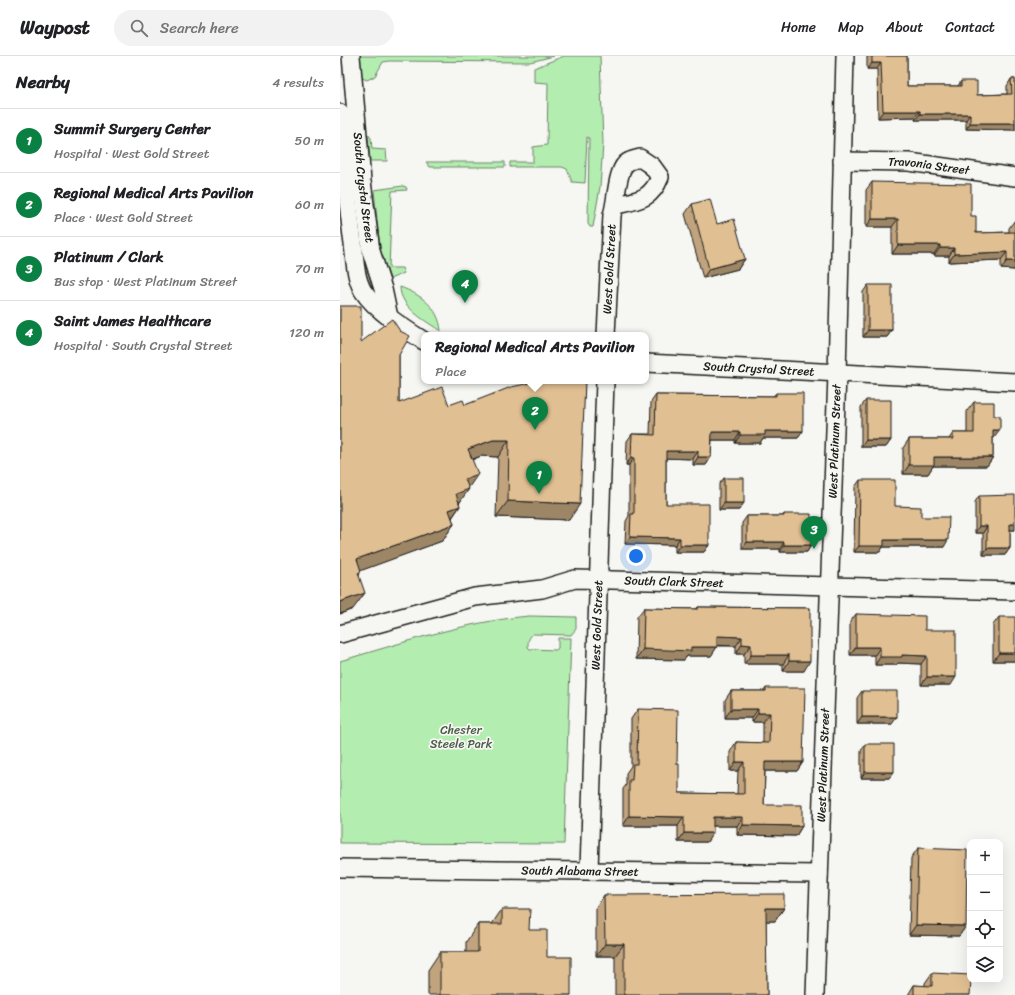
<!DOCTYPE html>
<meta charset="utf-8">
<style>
:root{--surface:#fff;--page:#f2f2f2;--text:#202124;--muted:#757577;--line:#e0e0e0;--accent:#0b8043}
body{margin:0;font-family:Sriracha,sans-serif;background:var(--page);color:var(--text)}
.controls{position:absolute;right:12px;bottom:12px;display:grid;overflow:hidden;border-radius:8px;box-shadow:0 4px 16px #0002}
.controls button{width:36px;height:36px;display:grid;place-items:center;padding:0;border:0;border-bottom:1px solid var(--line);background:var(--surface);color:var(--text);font:20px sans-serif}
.you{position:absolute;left:296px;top:500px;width:14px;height:14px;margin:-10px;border:3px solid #fff;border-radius:50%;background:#1a73e8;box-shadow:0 0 0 6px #1a73e833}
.badge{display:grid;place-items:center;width:26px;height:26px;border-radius:50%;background:var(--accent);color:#fff;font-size:13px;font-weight:700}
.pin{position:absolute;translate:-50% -33px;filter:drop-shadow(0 1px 2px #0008)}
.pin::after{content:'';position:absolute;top:21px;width:14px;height:12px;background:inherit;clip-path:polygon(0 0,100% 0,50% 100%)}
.popup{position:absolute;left:81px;top:276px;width:228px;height:52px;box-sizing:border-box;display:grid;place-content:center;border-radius:8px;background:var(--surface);filter:drop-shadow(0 1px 3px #0005);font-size:13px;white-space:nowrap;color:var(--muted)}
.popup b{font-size:15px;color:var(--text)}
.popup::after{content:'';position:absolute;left:50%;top:100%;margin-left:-8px;border:8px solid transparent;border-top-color:var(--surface)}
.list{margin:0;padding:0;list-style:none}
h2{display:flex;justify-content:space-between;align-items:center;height:52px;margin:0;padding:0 16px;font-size:17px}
h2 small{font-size:13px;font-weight:400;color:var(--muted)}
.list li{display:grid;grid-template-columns:26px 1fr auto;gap:12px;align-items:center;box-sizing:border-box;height:64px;padding:0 16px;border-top:1px solid var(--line)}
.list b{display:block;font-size:15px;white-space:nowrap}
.list p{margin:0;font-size:13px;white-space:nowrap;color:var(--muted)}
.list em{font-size:13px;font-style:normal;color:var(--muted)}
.icon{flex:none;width:22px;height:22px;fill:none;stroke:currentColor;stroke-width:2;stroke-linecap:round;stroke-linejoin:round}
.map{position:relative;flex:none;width:675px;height:939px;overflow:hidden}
header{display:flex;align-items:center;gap:24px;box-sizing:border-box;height:56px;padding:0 20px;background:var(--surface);border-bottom:1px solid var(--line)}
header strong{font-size:19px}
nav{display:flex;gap:22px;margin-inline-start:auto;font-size:14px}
.search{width:280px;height:36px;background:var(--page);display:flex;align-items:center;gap:10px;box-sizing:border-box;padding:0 14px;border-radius:22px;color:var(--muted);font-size:15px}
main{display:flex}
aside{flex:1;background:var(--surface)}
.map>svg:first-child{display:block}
.green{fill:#b4edb0;stroke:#688466}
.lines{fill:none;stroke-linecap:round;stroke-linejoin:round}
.minor-casing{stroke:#1c1c1c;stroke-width:20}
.minor{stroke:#f6f6f2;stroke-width:17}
.wall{fill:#c1a47e;stroke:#1c1c1c}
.shaded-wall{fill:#9d8666;stroke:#1c1c1c}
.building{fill:#e0bf92;stroke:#1c1c1c}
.labels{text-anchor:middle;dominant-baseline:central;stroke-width:3.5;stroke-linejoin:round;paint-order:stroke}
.street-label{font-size:12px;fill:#1c1c1c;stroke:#f6f6f2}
.park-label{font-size:12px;fill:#4a5b48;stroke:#f6f6f2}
</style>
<header>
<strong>Waypost</strong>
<div class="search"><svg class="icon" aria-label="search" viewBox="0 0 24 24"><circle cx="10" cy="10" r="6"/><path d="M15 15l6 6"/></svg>Search here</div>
<nav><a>Home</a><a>Map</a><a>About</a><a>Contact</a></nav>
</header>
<main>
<aside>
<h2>Nearby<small>4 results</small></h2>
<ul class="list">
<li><span class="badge">1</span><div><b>Summit Surgery Center</b><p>Hospital · West Gold Street</p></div><em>50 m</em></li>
<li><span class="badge">2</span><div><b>Regional Medical Arts Pavilion</b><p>Place · West Gold Street</p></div><em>60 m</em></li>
<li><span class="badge">3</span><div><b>Platinum / Clark</b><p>Bus stop · West Platinum Street</p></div><em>70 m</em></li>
<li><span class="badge">4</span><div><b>Saint James Healthcare</b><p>Hospital · South Crystal Street</p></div><em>120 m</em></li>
</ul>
</aside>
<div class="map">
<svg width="675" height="939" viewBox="0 0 675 939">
<rect width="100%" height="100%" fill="#f6f6f2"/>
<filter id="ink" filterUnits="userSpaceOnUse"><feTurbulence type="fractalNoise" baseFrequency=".025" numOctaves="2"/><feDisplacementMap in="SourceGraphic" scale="8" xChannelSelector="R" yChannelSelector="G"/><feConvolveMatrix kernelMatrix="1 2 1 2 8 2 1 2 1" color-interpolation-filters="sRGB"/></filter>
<g filter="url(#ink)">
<path class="green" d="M20 0H214L190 6 49 5 43 6 35 20 27 24 22 22Z
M224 0H260L263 88 260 131 253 171H250L248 168 249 82 247 81 245 127 232 126 227 113 222 111H170V106H193V91L207 89 208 27 194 26V12Z
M28 78 31 82 32 93 46 94 47 105H30Z
M86 106H165V111H90Z
M63 130 66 131 67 134 52 135 49 212H62L64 217 50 223 40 193 34 134Z
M60 231C80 238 99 251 101 275 85 265 60 251 60 231Z
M189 560 236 561V573L231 579 193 578C188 582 188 586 188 591L190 593 216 594 218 592V582H231L224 788 0 787V605C62 587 124 566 189 560Z"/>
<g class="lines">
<defs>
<g id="minor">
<path id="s1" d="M11 0 22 125 31 195 43 233 49 261"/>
<path d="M0 57C4 101 7 144 13 188 15 203 15 221 23 235 35 254 65 273 84 285"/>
<path id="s2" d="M502 105 569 106 675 121"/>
<path id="s3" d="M266 279 272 159C277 145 276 113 288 106 291 104 297 103 300 102L312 110 320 121C311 144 298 144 276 149"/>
<path id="s4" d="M306 307 675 326"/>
<path id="s5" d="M0 578 135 541 202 533 235 523 675 535"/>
<path id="s6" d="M0 812 479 818"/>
<path id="s7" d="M249 814 265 325"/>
<path id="s8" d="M475 939 497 318 505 0"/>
</g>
</defs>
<use href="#minor" class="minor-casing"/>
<use href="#minor" class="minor"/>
</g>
<path class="wall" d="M527 0H567V30H618L621 25 637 39 667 38V30L671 23H675V74L626 73V64H575V61L538 62 537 13H527Z
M532 126 631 160 636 177 669 176V172L675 164V214L661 213V204L609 206V200H594V198H552V171H526V134Z
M352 148 405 203 398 213 363 222 345 158Z
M528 229 552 274 547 281H523V236Z
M0 250 21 286 59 299V347L109 349H125L198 325H245L229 464 156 461 158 401 141 400 132 404 128 432 119 448 120 450 112 462 114 468 102 485 21 514 19 520 13 553 0 558Z
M436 337 463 375 458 382H423L420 387H395V384H372L371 401 366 409H353V403L326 402V448L369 489 364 496H335V489L285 488 286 465 289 460V409H286L287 385 292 378H310L311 346 316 339 433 340Z
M526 344 551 384 546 391H521V351Z
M634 346 654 360 660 374 653 382V401L647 410H593L588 418H563V392L569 383H609L613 377H627V355Z
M384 422 399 454H379V428Z
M520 424 555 450 581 461 604 491H543L540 496H514L515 431Z
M639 440 675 474H670V492L665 499H643V477H635V446Z
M444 458 471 489 467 496H440V493H402V467L407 460H443Z
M358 551 470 552 464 615H443V608H404V598H396V590H377L371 600H347L344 604 296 603 297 561 304 552 356 553Z
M516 558 585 574 611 629H581V608L558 607 556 609H535V599H510V566Z
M659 561 675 605H653V569Z
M426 632 463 706 457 715H425L424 749 462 770 456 780 397 779V770H373L367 786H338V770H283V733L286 729V717L291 710V663L298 653 337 708 339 737 397 738 398 715H390V696L396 686 423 687V666H412V662H385V644L391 635H424Z
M522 635 552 668H517V642Z
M525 688 549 722H521V695Z
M578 792 626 870 619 880 569 879 571 802Z
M264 839 444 852 435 865H426L427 939H275V900H256V852Z
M162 853 189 874 231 939H88V914L100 896H126V886L138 868H152Z
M592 917 630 939H568L574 929 585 930V927Z"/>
<path class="shaded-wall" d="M532 7H541L537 13H527Z
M543 55H580L575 61 538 62Z
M580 58H630L626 64H575Z
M630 67H675V74L626 73Z
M532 163H558L552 171H526Z
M558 189H600L594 198H552Z
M600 192H614L609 200H594Z
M667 196 661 204 609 206 614 198Z
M405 203 398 213 363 222 369 213Z
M667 205H675V214L661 213Z
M528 274H552L547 281H523Z
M653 374H660L654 382H647Z
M425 375H463L458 382H423L420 387H395L400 379Z
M372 376H400L395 384H367Z
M153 384H169L158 401 141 400 117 409 128 393Z
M526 384H551L546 391H521Z
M326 395H358L353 403 321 402Z
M358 401H371L366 409H353Z
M594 401H653L647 410H593L588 418H563L569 409Z
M291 402H294L289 409H286Z
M138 418 127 434 129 433 117 450 104 455 125 423Z
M168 445 240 448 229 464 156 461Z
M384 447H404L399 454H379Z
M120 450 108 467 109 454Z
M114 468 102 485 6 520 17 503Z
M670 468H675V474H665Z
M639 470H647L643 477H635Z
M290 481 340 482 335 489 285 488Z
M544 484H608L604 491H543L540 496H514L519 490Z
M407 486H444L440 493H402Z
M340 489H369L364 496H335Z
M444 489H471L467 496H440Z
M647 492H670L665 499H643Z
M25 537 13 553 0 558V546Z
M377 580 402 581 396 590 371 589Z
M402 588 411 589 404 598H396Z
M351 591H377L371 600H347L344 604 296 603 303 593Z
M516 591H540L535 599H510Z
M659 597H675V605H653Z
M411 599H449L443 608H404Z
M562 599 587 600 581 608 558 607 556 609H535L540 601Z
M449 605H470L464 615H443Z
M587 621H616L611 629H581Z
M391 653H418L412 662H385Z
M418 657H430L423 666H412Z
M522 661H557L552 668H517Z
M396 706H404L398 715H390Z
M425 706H463L457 715H418Z
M525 716H554L549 722H521Z
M289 760 344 761 338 770H283Z
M373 761H403L397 770H367Z
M403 769 462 770 456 780 397 779Z
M344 777H373L367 786H338Z
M426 852H444L435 865H417Z
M576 869 626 870 619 880 569 879Z
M265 888H284L275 900H256Z"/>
<path class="building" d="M532 0H567V30H621V25H637V39L672 38 671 23H675V67H630V58H580V55H543L541 7H532Z
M532 126 631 128V160H636V177L675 176V166V205H667V196L614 198V192H600V189H558V163H532Z
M370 143 377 168 394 163 405 203 369 213 352 148Z
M528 229H552V274H528Z
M0 250H21V286L52 263 60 275 70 280 59 299V347L102 331 109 349 123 344 125 349 171 331 200 325H245L240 448 168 445 169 384H153L128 393 138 418 125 423 129 433 116 438 120 450 109 454 114 468 17 503 21 515 18 517 25 537 0 546Z
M436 337H463V375H425V379H400V376H372L371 401H358V395H326V448H369V489H340V482L290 481 291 458H294V402H291L292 378 315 379 316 339 436 340Z
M526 344H551V384H526Z
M634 346H654V360H660V374H653V401H594V409H569V383H613V377H634Z
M384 422H404V447H384Z
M520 424H555V450L581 451V461H609L608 484H544V490H519Z
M675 439V468H670V492H647V470H639V440Z
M444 458H471V489H444V486H407V460H444Z
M358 551 470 552V605H449V599H411V589L402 588V581L377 580V591H351V595L303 593 304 552 358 553Z
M516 558 585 560V574H616V621H587V600L562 599V601H540V591H516Z
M659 561H675V597H659Z
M426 632H465L463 706H425L424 749H462V770L403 769V761H373V777H344V761L289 760V724H292L293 708H297L298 653 338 654 337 708H339V737L404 738V706H396V686L429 687 430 657H418V653H391V635H426Z
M522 635H557V661H522Z
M525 688H554V716H525Z
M578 792 627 794 626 870 576 869Z
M444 838V852H426L427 939H284V888H265L264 839Z
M162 853H190L189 874H207V901H231V939H100V896H138V868H162Z
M592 917 630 919V924H631L630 939H574V929L592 930Z"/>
</g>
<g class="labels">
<g class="street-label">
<text stroke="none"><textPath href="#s2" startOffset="87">Travonia Street</textPath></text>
<text stroke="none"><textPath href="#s1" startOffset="132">South Crystal Street</textPath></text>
<text stroke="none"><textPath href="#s3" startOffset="66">West Gold Street</textPath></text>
<text stroke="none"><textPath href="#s4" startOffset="113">South Crystal Street</textPath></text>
<text stroke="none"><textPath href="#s8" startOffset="554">West Platinum Street</textPath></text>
<text stroke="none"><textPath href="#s5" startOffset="341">South Clark Street</textPath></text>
<text stroke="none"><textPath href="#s7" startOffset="245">West Gold Street</textPath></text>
<text stroke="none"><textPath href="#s8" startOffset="230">West Platinum Street</textPath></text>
<text stroke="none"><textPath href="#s6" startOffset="240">South Alabama Street</textPath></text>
</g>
<g class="park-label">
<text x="121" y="674">Chester<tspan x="121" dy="14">Steele Park</tspan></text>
</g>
</g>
</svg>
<div class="controls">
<button>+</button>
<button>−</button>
<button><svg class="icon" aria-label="locate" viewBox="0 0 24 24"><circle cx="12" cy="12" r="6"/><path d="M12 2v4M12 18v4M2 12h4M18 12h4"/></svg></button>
<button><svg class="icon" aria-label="layers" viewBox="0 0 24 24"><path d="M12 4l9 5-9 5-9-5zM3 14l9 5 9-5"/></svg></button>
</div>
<div class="you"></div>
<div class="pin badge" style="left:199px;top:438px">1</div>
<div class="pin badge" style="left:195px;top:374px">2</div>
<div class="popup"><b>Regional Medical Arts Pavilion</b>Place</div>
<div class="pin badge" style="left:474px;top:493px">3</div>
<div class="pin badge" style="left:125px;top:247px">4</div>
</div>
</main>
